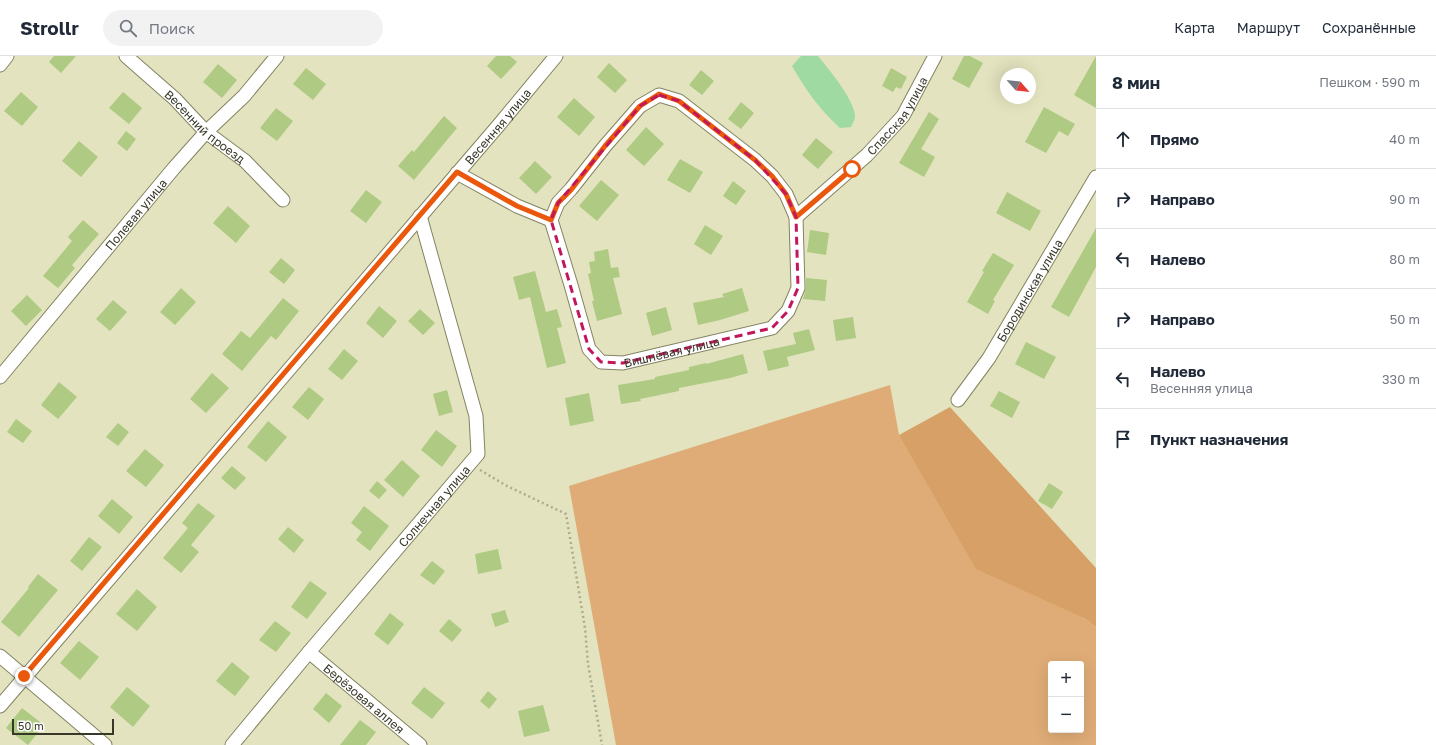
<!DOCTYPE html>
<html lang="ru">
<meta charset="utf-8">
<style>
:root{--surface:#fff;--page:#f2f2f3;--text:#1f2937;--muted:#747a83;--line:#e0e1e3}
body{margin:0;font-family:"Golos Text",sans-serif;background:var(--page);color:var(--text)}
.controls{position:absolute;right:12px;bottom:12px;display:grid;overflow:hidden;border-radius:4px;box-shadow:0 4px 16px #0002}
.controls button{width:36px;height:36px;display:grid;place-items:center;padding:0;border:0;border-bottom:1px solid var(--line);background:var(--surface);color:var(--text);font:20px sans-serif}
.compass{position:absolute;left:1000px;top:12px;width:36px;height:36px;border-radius:50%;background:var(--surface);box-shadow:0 4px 16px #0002;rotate:117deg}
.scale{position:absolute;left:12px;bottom:10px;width:102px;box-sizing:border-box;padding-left:4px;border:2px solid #383829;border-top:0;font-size:11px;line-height:14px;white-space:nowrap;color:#383829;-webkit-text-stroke:3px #fff;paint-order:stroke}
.stop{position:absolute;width:12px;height:12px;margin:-9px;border:3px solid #ea580c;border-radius:50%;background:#fff}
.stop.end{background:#ea580c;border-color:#fff;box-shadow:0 1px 4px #0008}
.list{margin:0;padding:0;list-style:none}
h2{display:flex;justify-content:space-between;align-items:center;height:52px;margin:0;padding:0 16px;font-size:17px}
h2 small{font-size:13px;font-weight:400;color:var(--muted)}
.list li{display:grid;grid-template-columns:26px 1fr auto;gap:12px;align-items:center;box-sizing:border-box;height:60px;padding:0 16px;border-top:1px solid var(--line)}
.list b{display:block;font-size:15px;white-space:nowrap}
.list p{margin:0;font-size:13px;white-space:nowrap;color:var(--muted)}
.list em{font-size:13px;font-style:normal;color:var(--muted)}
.icon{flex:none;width:22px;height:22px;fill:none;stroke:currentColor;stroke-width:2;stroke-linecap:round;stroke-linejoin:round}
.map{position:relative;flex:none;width:1096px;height:689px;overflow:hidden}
header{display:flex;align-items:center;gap:24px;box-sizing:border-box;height:56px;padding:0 20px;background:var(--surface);border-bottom:1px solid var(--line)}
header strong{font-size:19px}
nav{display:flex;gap:22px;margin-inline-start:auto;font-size:14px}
.search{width:280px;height:36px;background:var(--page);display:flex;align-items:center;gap:10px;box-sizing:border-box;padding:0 14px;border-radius:22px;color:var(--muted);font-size:15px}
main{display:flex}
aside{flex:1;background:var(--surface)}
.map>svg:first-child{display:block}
.green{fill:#dfac77;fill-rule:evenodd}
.forest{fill:#d7a067}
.water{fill:#9fdaa2}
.building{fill:#aeca83}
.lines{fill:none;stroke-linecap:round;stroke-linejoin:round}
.minor-casing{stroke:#848362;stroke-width:15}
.path{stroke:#abab8e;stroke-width:2.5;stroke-dasharray:2 3;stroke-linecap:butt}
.minor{stroke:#fff;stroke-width:13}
.route{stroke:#ea580c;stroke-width:5}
.marked{fill:none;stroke:#c2185b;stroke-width:3;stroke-dasharray:8 5;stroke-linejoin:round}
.labels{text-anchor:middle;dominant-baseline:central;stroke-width:3.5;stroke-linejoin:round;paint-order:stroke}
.street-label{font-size:12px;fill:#383829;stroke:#fff}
</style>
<header>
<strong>Strollr</strong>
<div class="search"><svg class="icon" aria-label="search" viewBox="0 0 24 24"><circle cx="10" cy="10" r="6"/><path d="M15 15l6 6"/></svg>Поиск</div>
<nav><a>Карта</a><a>Маршрут</a><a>Сохранённые</a></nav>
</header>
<main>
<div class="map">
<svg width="1096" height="689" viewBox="0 0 1096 689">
<rect width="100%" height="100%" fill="#e3e3bf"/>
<path class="green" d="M890 329 899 379 1084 562 1096 571V689H616L569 430ZM1051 608H1081V674H1051Z"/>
<path class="forest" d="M950 351 1096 512V571L1084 562 976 513 899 379Z"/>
<path class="water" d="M801 0H818C828 12 857 47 855 62 854 65 852 68 851 71L840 72C820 54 805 33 792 10Z"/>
<path class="building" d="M54 0H76L61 17 49 6Z
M496 0H510L517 6 501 23 487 10Z
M964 0H970L983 7 969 32 952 23Z
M1096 0V52L1074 39Z
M609 7 627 24 615 37 597 21Z
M218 8 237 24 222 42 203 26Z
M306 12 326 28 313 44 293 28Z
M891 12 907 21 901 33 896 31 893 36 882 30Z
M701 14 714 25 702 39 689 29Z
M21 36 38 51 22 70 4 55Z
M123 36 142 52 129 68 109 52Z
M574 42 595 61 579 80 557 61Z
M741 46 754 57 741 73 728 63Z
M1044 51 1075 68 1068 80 1059 75 1046 97 1025 86Z
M276 52 293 65 277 85 260 72Z
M929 56 939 63 921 93 935 101 924 121 899 107Z
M444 60 457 72 414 124 398 110 412 94 414 96Z
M646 71 664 88 644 110 626 94Z
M126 75 136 83 127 95 117 87Z
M816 82 833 96 818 113 802 99Z
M79 85 98 101 81 121 62 105Z
M680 103 703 116 690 137 667 124Z
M535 105 552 121 536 138 519 122Z
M601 124 619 139 597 165 579 150Z
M733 125 746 135 736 149 723 140Z
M366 134 382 146 366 167 350 155Z
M1007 136 1041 155 1030 175 996 157Z
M228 150 250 170 236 187 213 167Z
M83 164 99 178 72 209 75 212 58 232 43 220 72 185 68 181Z
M705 169 723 180 711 199 694 188Z
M1096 172V211L1069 261 1051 251Z
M810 174 829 177 826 199 807 196Z
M608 193 611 212 618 211 620 221 613 222 622 258 597 265 592 245H594L588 218 591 217 589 206 595 205 594 196Z
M993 197 1014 209 993 244 995 245 988 258 967 246 984 216 982 215Z
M281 202 295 214 284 228 269 216Z
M535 215 546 256 557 253 562 271 557 272 566 307 547 312 530 241 519 244 513 221Z
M806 222 827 224 825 245 803 243 806 232Z
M181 232 196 246 175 269 160 256Z
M742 232 749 255 720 264 698 269 693 247 724 241 722 238Z
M27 239 42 254 26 270 11 255Z
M283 242 299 255 276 284 271 280 242 315 222 298 241 275 250 282Z
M113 244 127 256 110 275 96 263Z
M379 250 397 265 383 282 366 267Z
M666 251 672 274 652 280 646 257Z
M420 253 435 267 423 279 408 265Z
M853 261 856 282 836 285 833 264Z
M809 273 815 294 787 301 789 310 768 315 763 295 796 288 793 277Z
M1026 286 1056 301 1044 323 1015 308Z
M344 293 358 305 342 324 328 313Z
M743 298 748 317 730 322 679 332V335L640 343 641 345 621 348 618 329 655 323V321L689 314V311L706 307V308Z
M212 317 229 332 206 357 190 343Z
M59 326 77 341 58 363 41 349Z
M309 331 324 343 308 364 292 351Z
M447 334 453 356 439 360 433 338Z
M999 335 1020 346 1012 362 990 350Z
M589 337 594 365 570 370 565 342Z
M16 363 32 375 23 387 7 376Z
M268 365 287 381 266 406 247 391Z
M118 367 129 376 118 390 106 381Z
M436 374 457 390 442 411 421 394Z
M145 393 164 409 146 431 126 415Z
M402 404 420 420 403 441 384 424Z
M232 410 246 422 235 434 221 422Z
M377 425 387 434 379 443 369 435Z
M1049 427 1063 436 1052 453 1038 445Z
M112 443 133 461 119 478 98 460Z
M198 447 215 460 191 489 199 496 181 517 163 502 188 472 182 467Z
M364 450 389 470 370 495 356 484 362 476 351 467Z
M288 471 304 484 294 497 278 483Z
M89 481 102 491 82 515 70 505Z
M498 493 502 513 478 518 475 498Z
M432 505 445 515 434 529 420 519Z
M38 518 58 534 19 581 1 566 29 532 28 531Z
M310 525 327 537 307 563 291 551Z
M137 533 157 551 137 575 116 558Z
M505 554 509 566 495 571 491 558Z
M390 557 404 568 388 589 374 578Z
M449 563 462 574 452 586 439 575Z
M275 565 291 577 276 596 259 584Z
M79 585 99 601 80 624 60 607Z
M232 606 250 621 235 640 216 625Z
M127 631 150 650 133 671 110 651Z
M424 631 445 647 432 663 411 647Z
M488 635 497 643 489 653 480 645Z
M326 637 342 650 329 667 313 653Z
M543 649 550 675 524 681 518 655Z
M22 652 44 669 28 689 6 672Z
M360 664 376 676 366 689H340Z"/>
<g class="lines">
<defs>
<g id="minor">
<path id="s1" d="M126 0 175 43 206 76 245 105 283 144"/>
<path d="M0 9 7 0"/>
<path id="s2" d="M457 117 517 150 551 164 558 147 571 133 605 90 640 50 659 39 679 45 755 104 772 120 786 138 796 161 867 99 903 60 935 0"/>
<path id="s3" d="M551 164 571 229 589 293 601 306 623 307 772 272 788 255 798 232 796 161"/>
<path id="s4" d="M0 321 174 112 206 76 244 40 277 0"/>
<path id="s5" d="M958 344 989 302 1096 121"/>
<path id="s6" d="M309 596 420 689"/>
<path d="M0 600 105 689"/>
<path id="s7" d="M0 650 498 70 556 0"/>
<path id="s8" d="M232 689 309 596 478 398 476 360 420 160"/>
</g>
</defs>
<use href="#minor" class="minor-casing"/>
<path class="path" d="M480 414 507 430 566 458 585 572 588 608 602 689"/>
<use href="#minor" class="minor"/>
</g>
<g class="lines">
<path class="route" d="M24 620 457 116 517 150 551 164 558 147 571 134 605 90 640 50 659 38 679 45 755 104 772 120 786 138 796 161 852 113"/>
</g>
<path class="marked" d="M659 39 679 45 755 104 786 138 796 161 798 232 788 255 772 272 623 307 601 306 589 293 551 164 558 147 640 50Z"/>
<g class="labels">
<g class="street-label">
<text stroke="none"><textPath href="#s2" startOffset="605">Спасская улица</textPath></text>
<text stroke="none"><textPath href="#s7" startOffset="764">Весенняя улица</textPath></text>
<text stroke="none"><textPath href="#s1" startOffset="106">Весенний проезд</textPath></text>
<text stroke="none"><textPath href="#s4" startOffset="212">Полевая улица</textPath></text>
<text stroke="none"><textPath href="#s5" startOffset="131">Бородинская улица</textPath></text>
<text stroke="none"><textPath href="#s3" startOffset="224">Вишнёвая улица</textPath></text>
<text stroke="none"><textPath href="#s8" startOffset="313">Солнечная улица</textPath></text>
<text stroke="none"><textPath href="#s6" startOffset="72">Берёзовая аллея</textPath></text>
</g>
</g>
</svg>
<div class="controls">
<button>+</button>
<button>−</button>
</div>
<svg class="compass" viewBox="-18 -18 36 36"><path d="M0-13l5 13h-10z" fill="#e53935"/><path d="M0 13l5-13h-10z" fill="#747a83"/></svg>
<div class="scale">50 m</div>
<div class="stop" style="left:852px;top:113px"></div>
<div class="stop end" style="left:24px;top:620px"></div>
</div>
<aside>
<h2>8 мин<small>Пешком · 590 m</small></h2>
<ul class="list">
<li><svg class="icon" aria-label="ahead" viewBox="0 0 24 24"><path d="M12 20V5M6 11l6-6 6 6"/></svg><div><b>Прямо</b></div><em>40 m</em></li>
<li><svg class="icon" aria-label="right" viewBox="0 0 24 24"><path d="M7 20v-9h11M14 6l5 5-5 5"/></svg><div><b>Направо</b></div><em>90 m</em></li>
<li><svg class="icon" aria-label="left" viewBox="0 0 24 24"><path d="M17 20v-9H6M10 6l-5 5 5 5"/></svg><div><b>Налево</b></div><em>80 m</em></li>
<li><svg class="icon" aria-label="right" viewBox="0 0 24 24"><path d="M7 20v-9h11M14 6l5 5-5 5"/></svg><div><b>Направо</b></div><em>50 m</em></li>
<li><svg class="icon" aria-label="left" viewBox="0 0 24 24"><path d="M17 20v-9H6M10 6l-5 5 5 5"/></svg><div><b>Налево</b><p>Весенняя улица</p></div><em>330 m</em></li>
<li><svg class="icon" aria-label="arrive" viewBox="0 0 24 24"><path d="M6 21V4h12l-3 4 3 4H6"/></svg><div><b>Пункт назначения</b></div></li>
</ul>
</aside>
</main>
